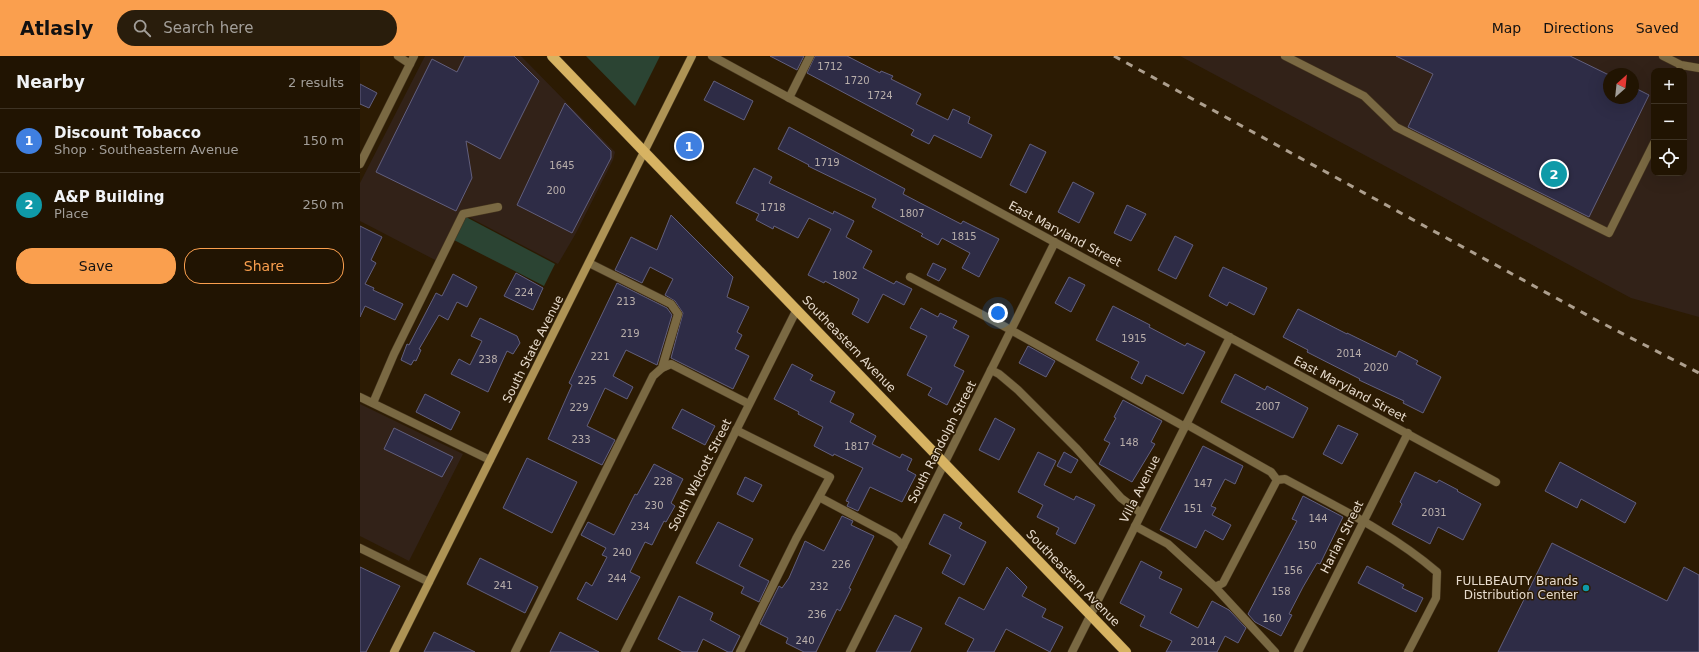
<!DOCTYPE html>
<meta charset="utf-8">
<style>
:root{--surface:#211402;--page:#291d0c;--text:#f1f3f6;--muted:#a29e99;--line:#3e3324;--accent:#fa9f4e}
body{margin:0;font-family:"DejaVu Sans",sans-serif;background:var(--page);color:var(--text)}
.controls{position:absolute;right:12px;top:12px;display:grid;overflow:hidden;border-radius:8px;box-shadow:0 4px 16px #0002}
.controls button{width:36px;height:36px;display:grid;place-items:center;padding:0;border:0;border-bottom:1px solid var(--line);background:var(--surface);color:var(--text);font:20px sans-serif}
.compass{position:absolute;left:1243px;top:12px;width:36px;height:36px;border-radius:50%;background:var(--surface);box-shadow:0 4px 16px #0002;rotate:27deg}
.you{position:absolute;left:638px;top:257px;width:14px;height:14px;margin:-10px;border:3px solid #fff;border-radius:50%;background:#1a73e8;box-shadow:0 0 0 6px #1a73e833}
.badge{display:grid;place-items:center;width:26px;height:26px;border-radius:50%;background:var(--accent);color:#fff;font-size:13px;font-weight:700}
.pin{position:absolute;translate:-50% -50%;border:2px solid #fff;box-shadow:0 1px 4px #0006}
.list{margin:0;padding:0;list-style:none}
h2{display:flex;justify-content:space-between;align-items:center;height:52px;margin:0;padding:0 16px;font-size:17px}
h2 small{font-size:13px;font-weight:400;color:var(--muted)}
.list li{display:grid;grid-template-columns:26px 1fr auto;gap:12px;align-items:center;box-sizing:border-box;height:64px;padding:0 16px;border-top:1px solid var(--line)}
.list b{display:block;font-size:15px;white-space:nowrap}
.list p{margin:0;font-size:13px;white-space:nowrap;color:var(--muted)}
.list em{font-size:13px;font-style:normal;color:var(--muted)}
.actions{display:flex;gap:8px;padding:12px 16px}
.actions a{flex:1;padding:9px 0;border:1px solid var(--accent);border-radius:16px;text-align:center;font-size:14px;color:var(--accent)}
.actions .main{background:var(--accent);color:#111}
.icon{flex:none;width:22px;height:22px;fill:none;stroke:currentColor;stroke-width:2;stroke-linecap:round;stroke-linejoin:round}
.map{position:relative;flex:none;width:1339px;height:596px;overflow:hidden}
header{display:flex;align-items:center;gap:24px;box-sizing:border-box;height:56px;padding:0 20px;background:var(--accent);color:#111}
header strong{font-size:19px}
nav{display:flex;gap:22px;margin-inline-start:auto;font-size:14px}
.search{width:280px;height:36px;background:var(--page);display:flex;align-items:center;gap:10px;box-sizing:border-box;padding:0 14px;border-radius:22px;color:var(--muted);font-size:15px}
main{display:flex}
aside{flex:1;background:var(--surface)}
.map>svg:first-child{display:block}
.commercial{fill:#322218;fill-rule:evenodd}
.green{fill:#2b4433}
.building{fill:#2e2c46;stroke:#625f7d}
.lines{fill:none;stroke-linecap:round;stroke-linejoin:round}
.lane-casing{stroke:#46361f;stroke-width:9}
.street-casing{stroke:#46361f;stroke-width:9}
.secondary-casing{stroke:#46361f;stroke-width:9}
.primary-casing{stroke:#46361f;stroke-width:11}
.lane{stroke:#7a6943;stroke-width:8}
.street{stroke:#7a6943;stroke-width:8}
.secondary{stroke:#ae9355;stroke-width:8}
.primary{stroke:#d7b362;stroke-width:10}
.rail{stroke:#ad9f8e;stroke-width:3;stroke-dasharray:7 7;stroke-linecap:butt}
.culture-dot{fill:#0f9aa8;stroke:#2c1b03;stroke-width:1.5}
.labels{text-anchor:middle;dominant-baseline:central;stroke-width:3;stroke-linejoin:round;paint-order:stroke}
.number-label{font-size:10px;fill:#b9afab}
.street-label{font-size:12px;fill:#e7dbcd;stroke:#2c1b03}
.poi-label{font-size:12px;fill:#e7dbcd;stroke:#2c1b03;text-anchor:end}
</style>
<header>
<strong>Atlasly</strong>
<div class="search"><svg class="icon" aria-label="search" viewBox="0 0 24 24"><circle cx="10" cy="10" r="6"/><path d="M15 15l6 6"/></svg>Search here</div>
<nav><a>Map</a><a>Directions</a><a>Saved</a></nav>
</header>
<main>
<aside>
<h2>Nearby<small>2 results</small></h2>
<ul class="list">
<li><span class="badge" style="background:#3f7fe0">1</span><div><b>Discount Tobacco</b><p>Shop · Southeastern Avenue</p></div><em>150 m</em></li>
<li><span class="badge" style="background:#0f9aa8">2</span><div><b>A&amp;P Building</b><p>Place</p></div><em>250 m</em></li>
</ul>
<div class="actions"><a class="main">Save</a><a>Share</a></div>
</aside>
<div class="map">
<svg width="1339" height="596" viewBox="0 0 1339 596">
<rect width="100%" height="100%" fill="#2c1b03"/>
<path class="commercial" d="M65 0H161L255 96 253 104 216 177 198 208 103 158 79 206 0 165V127Z
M820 0H1339V261L1271 242ZM1294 15H1324V117H1294ZM1249 18H1273V42H1249Z
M0 348 103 398 49 505 0 480Z"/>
<path class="green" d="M226 0H300L275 50Z
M106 161 195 208 184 230 94 184Z"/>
<path class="building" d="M105 0H154L179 25 140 103 106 85 112 122 96 155 16 116 72 3 97 16Z
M410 0H444L437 14Z
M455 0H487L520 17 521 15 533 20 531 23 561 38 556 48 588 64 593 53 610 61 608 67 632 79 621 102 574 79 569 88 551 79 554 74 447 17Z
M1036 0H1210L1249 19V42H1273V31L1289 39 1229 161 1048 71 1073 18Z
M354 25 393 45 384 64 344 44Z
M0 28 17 37 9 52 0 48Z
M205 47 251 95V102L212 177 157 149Z
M429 71 545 133 543 138 566 150 601 168 603 165 639 183 619 221 602 212 610 197 582 182 578 189 561 180 563 178 512 151 516 143 448 110 449 109 418 93Z
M328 77 342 91 329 104 315 89Z
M670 88 686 96 666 137 650 129Z
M394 112 412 121 409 127 473 158 474 155 494 165 486 181 512 195 503 212 534 228 536 225 552 233 544 249 523 238 508 267 492 258 499 243 465 225 464 227 448 219 471 173 449 162 438 182 414 170 413 173 396 164 399 158 376 147Z
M713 126 734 137 719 167 698 156Z
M767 149 786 158 771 185 754 177Z
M311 159 373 221 367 241 389 251 377 276 382 279 375 293 389 300 373 333 311 302 323 257 315 245 305 239 313 223 290 211 282 227 255 214 271 181 297 194Z
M0 170 22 181 11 204 16 207 5 228 14 232 13 234 43 248 35 264 5 250 0 261Z
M815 180 833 189 816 223 798 214Z
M573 207 586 213 579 225 567 219Z
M863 211 907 232 894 259 869 246 867 250 849 240Z
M156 217 183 232 173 254 144 240Z
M93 218 117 231 107 251 97 246 88 264 79 259 59 293 61 294 56 305 54 304 51 309 41 304 47 288 49 289 76 237 82 240Z
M709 221 725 229 711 256 695 247Z
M257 227 307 252 312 259 297 309 266 294 253 320 273 331 267 343 245 332 227 370 255 384 242 409 188 383 212 329 209 327Z
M753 250 790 269 789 271 825 290 827 287 845 296 823 338 786 319 782 328 771 322 779 306 736 284Z
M561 252 578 261 580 257 597 265 593 272 609 280 594 310 604 315 587 349 568 339 572 332 547 319 567 280 550 272Z
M938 253 987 278V277L1036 301 1039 295 1058 305 1056 308 1081 321 1063 357 1043 347 1044 345 999 324 1000 323 947 296 948 294 923 281Z
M120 262 157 280 160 287 153 298 147 295 128 336 91 318 99 303 110 309 122 285 111 280Z
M668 290 695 305 686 321 659 307Z
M432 308 453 319 450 324 475 336 470 346 494 358 490 366 516 380 512 388 540 402 542 398 552 403 547 414 556 419 542 446 510 431 498 455 487 450 489 446 486 445 503 412 474 398 473 400 454 390 463 371 438 358 439 356 414 343Z
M875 318 905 334 907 330 948 352 933 382 861 346Z
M65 338 100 356 91 374 56 356Z
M763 344 802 365 791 386 795 388 772 426 739 408 750 387 744 384 756 362 754 361Z
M322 353 355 370 345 389 312 372Z
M635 362 655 373 639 404 619 394Z
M978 369 998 378 982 408 963 398Z
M34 372 93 401 82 421 24 393Z
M843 390 883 410 875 428 865 423 851 450 856 452 852 459 871 469 863 484 845 474 836 492 800 474Z
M678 396 696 405 684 429 714 444 716 440 735 449 715 488 696 478 699 472 677 461 683 449 658 436Z
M704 396 718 404 711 417 697 410Z
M167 402 217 426 192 477 143 452Z
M1200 406 1276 447 1265 467 1221 443 1217 452 1185 435Z
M294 408 323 423 311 447 315 450 306 466 304 465 292 489 285 486 270 516 280 521 257 564 217 543 226 526 232 530 247 501 242 499 246 492 221 479 228 466 254 479 275 438 277 439Z
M1055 416 1077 427 1079 424 1098 434 1097 435 1121 448 1103 484 1078 471 1070 488 1032 468 1042 448 1040 446Z
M385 421 402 429 393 446 377 438Z
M943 440 983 461 960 508 957 507 943 531 929 558 932 559 921 580 895 566 888 558 937 465 932 463Z
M584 458 602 467 599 472 626 486 604 529 582 517 591 499 569 488Z
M482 460 493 465 491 469 514 480 489 532 491 533 480 555 477 553 456 596H444L426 587 428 582 400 568 419 530 422 532 429 522 445 485 464 495Z
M358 466 393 483 379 510 409 525 399 546 381 537 384 531 336 507Z
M1192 487 1307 545 1324 511 1339 519V596H1138Z
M120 502 178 531 165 557 107 528Z
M781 505 802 516 799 522 822 533 810 557 838 572 852 545 869 554 886 572 878 587 865 580 857 596H806L812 585 780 570 785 560 760 547Z
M1007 510 1044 529 1042 532 1063 542 1056 556 998 527Z
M0 511 40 530 6 596H0Z
M647 511 667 531 662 540 686 553 682 561 703 571 690 596 646 573 634 596H607L614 583 585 568 599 541 624 554Z
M319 540 353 557 350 564 380 580 372 596H368L343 583 337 596H323L298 583Z
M535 559 562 572 550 596H516Z
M74 576 115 596H64Z
M200 576 239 596H190Z"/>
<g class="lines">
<defs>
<path id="lane" d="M38 0 50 8
M925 0 1004 40 1036 71 1249 177 1294 87
M1303 0 1321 9 1320 15
M1321 9 1339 12
M429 42 450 0
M229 207 311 248 318 258 302 312
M550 221 640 268 825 371
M631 314 639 318 658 334 716 392 761 442 781 457
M0 341 130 404
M13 347 34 298 103 158 138 151
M826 368 911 416 917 424
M376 374 470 421 436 483 380 596
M459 441 534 481 543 490
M775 470 808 488 855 531 863 527 917 424 925 423C977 451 1032 477 1077 516L1076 542 1048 596
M855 531 915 596
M155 596 293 320 302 312 311 308 389 348"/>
<path id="street" d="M352 0 1136 426
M0 108 54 0
M0 492 69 526
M265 596 437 253
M490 596 695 186
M712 596 870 281
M938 596 1048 377"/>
<path id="secondary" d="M34 596 332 0"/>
<path id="primary" d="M192 0 766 596"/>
</defs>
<use href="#lane" class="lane-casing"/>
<use href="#street" class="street-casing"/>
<use href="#secondary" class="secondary-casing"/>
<use href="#primary" class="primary-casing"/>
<use href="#lane" class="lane"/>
<use href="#street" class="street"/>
<use href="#secondary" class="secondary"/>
<use href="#primary" class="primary"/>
<path class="rail" d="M754 0 1238 265 1339 317"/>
</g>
<circle class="culture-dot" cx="1226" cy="532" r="4"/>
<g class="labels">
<g class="number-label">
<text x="470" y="10">1712</text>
<text x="497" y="24">1720</text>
<text x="520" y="39">1724</text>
<text x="467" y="106">1719</text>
<text x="202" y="109">1645</text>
<text x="196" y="134">200</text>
<text x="413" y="151">1718</text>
<text x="552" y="157">1807</text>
<text x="604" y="180">1815</text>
<text x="485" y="219">1802</text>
<text x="164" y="236">224</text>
<text x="266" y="245">213</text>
<text x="270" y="277">219</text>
<text x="774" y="282">1915</text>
<text x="989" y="297">2014</text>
<text x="240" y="300">221</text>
<text x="128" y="303">238</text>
<text x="1016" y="311">2020</text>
<text x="227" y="324">225</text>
<text x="908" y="350">2007</text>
<text x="219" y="351">229</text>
<text x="221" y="383">233</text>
<text x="769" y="386">148</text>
<text x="497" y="390">1817</text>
<text x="303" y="425">228</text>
<text x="843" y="427">147</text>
<text x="294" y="449">230</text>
<text x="833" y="452">151</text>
<text x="1074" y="456">2031</text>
<text x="958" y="462">144</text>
<text x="280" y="470">234</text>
<text x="947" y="489">150</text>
<text x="262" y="496">240</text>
<text x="481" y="508">226</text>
<text x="933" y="514">156</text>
<text x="257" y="522">244</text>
<text x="143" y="529">241</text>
<text x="459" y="530">232</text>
<text x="921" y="535">158</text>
<text x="457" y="558">236</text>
<text x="912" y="562">160</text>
<text x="445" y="584">240</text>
<text x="843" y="585">2014</text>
</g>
<g class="street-label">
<text transform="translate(705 178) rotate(28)">East Maryland Street</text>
<text transform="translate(489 288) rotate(46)">Southeastern Avenue</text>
<text transform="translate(173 293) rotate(-63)">South State Avenue</text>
<text transform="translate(990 333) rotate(28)">East Maryland Street</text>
<text transform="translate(582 386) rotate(-63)">South Randolph Street</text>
<text transform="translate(340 419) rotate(-63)">South Walcott Street</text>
<text transform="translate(780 433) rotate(-63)">Villa Avenue</text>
<text transform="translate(982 481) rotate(-63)">Harlan Street</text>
<text transform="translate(713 522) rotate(46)">Southeastern Avenue</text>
</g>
<g class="poi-label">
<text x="1218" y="525">FULLBEAUTY Brands<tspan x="1218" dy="14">Distribution Center</tspan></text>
</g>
</g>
</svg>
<div class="controls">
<button>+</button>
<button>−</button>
<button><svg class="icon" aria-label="locate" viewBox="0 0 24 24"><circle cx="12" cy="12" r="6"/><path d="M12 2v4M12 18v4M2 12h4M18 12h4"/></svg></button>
</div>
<svg class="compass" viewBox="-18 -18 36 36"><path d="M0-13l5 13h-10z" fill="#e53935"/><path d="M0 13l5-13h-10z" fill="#a29e99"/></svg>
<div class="you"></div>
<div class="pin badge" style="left:329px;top:90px;background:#3f7fe0">1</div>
<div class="pin badge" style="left:1194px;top:118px;background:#0f9aa8">2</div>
</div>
</main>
